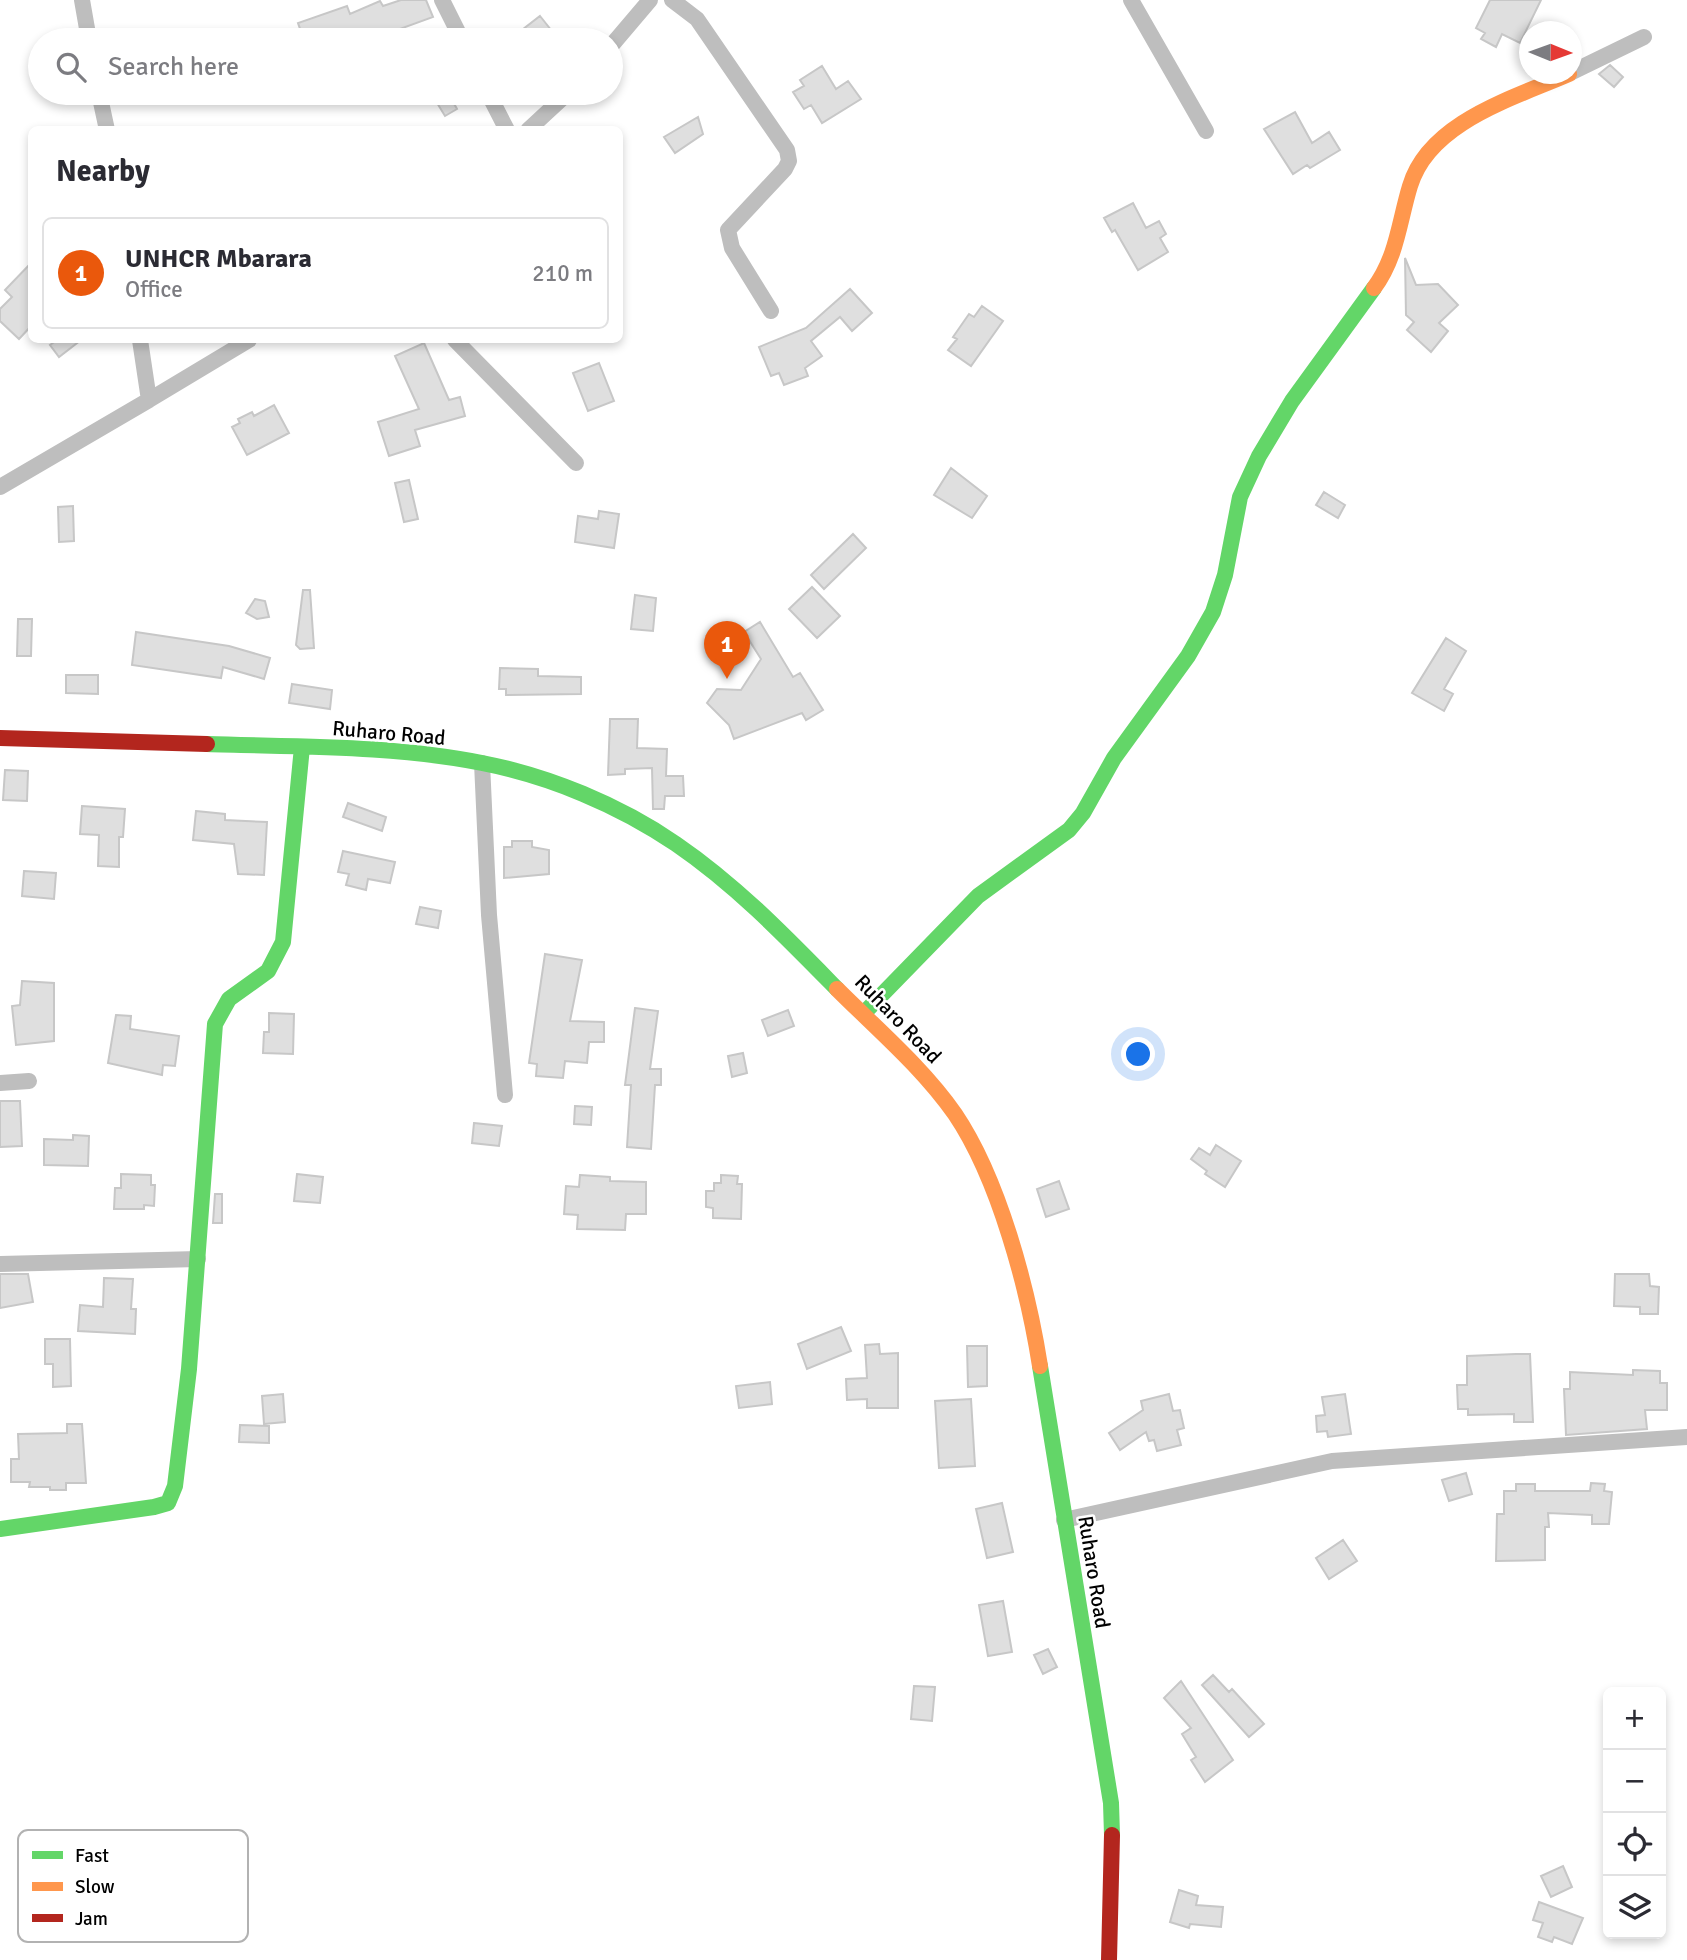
<!DOCTYPE html>
<meta charset="utf-8">
<style>
:root{--surface:#fff;--page:#f7f7f7;--text:#2b2b33;--muted:#7c7c81;--line:#e1e1e2;--accent:#ea580c}
body{margin:0;font-family:Signika,sans-serif;background:var(--page);color:var(--text)}
.controls{position:absolute;right:21px;bottom:21px;display:grid;overflow:hidden;border-radius:10px;box-shadow:0 4px 10px #0003}
.controls button{width:63px;height:63px;display:grid;place-items:center;padding:0;border:0;border-bottom:2px solid var(--line);background:var(--surface);color:var(--text);font:35px sans-serif}
.compass{position:absolute;left:1519px;top:21px;width:63px;height:63px;border-radius:50%;background:var(--surface);box-shadow:0 4px 10px #0003;rotate:91deg}
.you{position:absolute;left:1139px;top:1055px;width:24px;height:24px;margin:-18px;border:5px solid #fff;border-radius:50%;background:#1a73e8;box-shadow:0 0 0 10px #1a73e833}
.badge{display:grid;place-items:center;width:46px;height:46px;border-radius:50%;background:var(--accent);color:#fff;font-size:23px;font-weight:700}
.pin{position:absolute;translate:-50% -58px;filter:drop-shadow(0 2px 4px #0008)}
.pin::after{content:'';position:absolute;top:37px;width:24px;height:21px;background:inherit;clip-path:polygon(0 0,100% 0,50% 100%)}
.list{margin:0;padding:0;list-style:none}
h2{display:flex;justify-content:space-between;align-items:center;height:91px;margin:0;padding:0 28px;font-size:30px}
h2 small{font-size:23px;font-weight:400;color:var(--muted)}
.list li{display:grid;grid-template-columns:46px 1fr auto;gap:21px;align-items:center;box-sizing:border-box;height:112px;margin:0 14px 14px;padding:0 14px;border:2px solid var(--line);border-radius:10px}
.list b{display:block;font-size:26px;white-space:nowrap}
.list p{margin:0;font-size:23px;white-space:nowrap;color:var(--muted)}
.list em{font-size:23px;font-style:normal;color:var(--muted)}
.icon{flex:none;width:38px;height:38px;fill:none;stroke:currentColor;stroke-width:2;stroke-linecap:round;stroke-linejoin:round}
.map{position:relative;flex:none;width:1687px;height:1960px;overflow:hidden}
.search{position:absolute;background:var(--surface);box-shadow:0 4px 10px #0003;left:28px;top:28px;width:595px;height:77px;display:flex;align-items:center;gap:18px;box-sizing:border-box;padding:0 24px;border-radius:38px;color:var(--muted);font-size:26px}
.panel{position:absolute;background:var(--surface);box-shadow:0 4px 10px #0003;left:28px;top:126px;width:595px;height:217px;border-radius:10px}
.map>svg:first-child{display:block}
.building{fill:#dfdfdf;stroke:#c7c7c7;stroke-width:2}
.lines{fill:none;stroke-linecap:round;stroke-linejoin:round}
.street{stroke:#bebebe;stroke-width:16}
.fast{stroke:#63d668;stroke-width:16}
.slow{stroke:#ff974d;stroke-width:16}
.jam{stroke:#b3261e;stroke-width:16}
.labels{text-anchor:middle;dominant-baseline:central;stroke-width:5;stroke-linejoin:round;paint-order:stroke}
.street-label{font-size:21px;fill:#000;stroke:#fff}
.key{fill:#fff;stroke:#b2b2b2;stroke-width:2}
.key-label{font-size:19px;fill:#000}
</style>
<div class="map">
<svg width="1687" height="1960" viewBox="0 0 1687 1960">
<rect width="100%" height="100%" fill="#fff"/>
<path class="building" d="M401 0H426L433 17 378 37 376 30 345 40H304L298 23 347 6 350 14 380 1 383 6Z
M1490 0H1541L1520 43 1502 34 1496 47 1481 39 1485 33 1476 28Z
M540 16 559 40H509Z
M1610 65 1623 77 1614 87 1599 74Z
M822 66 836 89 848 81 861 99 822 123 811 105 804 109 793 92 804 86 800 80Z
M431 93H448L457 109 445 116Z
M1295 112 1312 143 1329 132 1340 150 1310 168 1307 165 1293 174 1264 129Z
M698 117 703 134 675 153 664 137Z
M1133 203 1146 228 1159 221 1166 234 1160 238 1168 252 1138 270 1115 230 1112 232 1104 218Z
M1405 258 1416 285 1438 284 1458 305 1439 323 1448 331 1431 352 1407 330 1414 322 1406 315Z
M32 262V325L19 339 0 321V309L12 297 5 290Z
M850 289 872 313 852 331 840 317 811 341 822 356 805 368 808 376 784 385 779 373 771 376 759 347 806 328Z
M982 306 1003 321 971 366 948 350 957 339 953 337 969 314 974 317Z
M57 340H81L59 357 50 345Z
M424 343 449 400 460 397 465 416 415 430 420 446 389 456 378 422 419 409 395 356Z
M599 363 614 401 588 411 573 373Z
M274 405 289 433 247 455 232 427 240 423 238 419 252 412 254 416Z
M951 468 987 496 972 518 934 495Z
M409 480 418 519 404 522 395 483Z
M1324 492 1345 505 1338 518 1316 505Z
M73 506 74 541 59 542 58 507Z
M599 511 619 514 614 548 575 542 578 516 598 519Z
M853 534 866 548 824 589 811 575Z
M812 587 840 616 817 638 789 609Z
M303 590H310L314 648 300 649 296 645Z
M635 595 656 598 653 631 631 629Z
M255 599 265 601 269 617 257 619 246 613Z
M18 619H32L31 656H17Z
M760 622 793 677 800 673 823 710 806 720 802 713 734 739 729 725 707 703 717 689 741 690 761 659 744 632Z
M136 632 229 646 270 658 264 679 223 667 221 678 132 665Z
M1446 638 1466 651 1444 689 1453 694 1444 711 1412 693Z
M500 668 538 669V676L581 677V694L506 695V689H499Z
M66 675H98V694L66 693Z
M292 684 332 690 330 709 289 703Z
M610 719H638L637 748 667 749 666 776H683L684 796H665L664 809H653L652 768 625 769V774L608 775Z
M5 770 28 771 27 801 3 800Z
M348 803 386 817 382 831 343 817Z
M82 806 125 809 123 837H119V867L98 866 99 835 80 834Z
M196 811 225 814V820L267 822 264 875 238 874 234 844 193 840Z
M512 841H532V847L549 850V874L504 878V847H512Z
M343 851 395 862 390 883 368 879 366 890 346 885 349 874 338 872Z
M24 871 56 873 54 899 22 896Z
M420 907 441 911 438 928 416 924Z
M545 954 582 960 570 1021 604 1022V1042H589L587 1063 565 1061 563 1078 536 1076 537 1064 529 1063Z
M22 981 54 983V1041L16 1045 12 1006 20 1005Z
M635 1008 658 1011 650 1069H661V1085H655L651 1149 627 1147 631 1085H625Z
M788 1010 794 1026 768 1036 762 1020Z
M269 1013 294 1014 293 1054 263 1053 264 1032H269Z
M116 1015 131 1016 130 1029 179 1036 175 1066 163 1065 162 1075 108 1063Z
M743 1053 747 1073 732 1077 728 1056Z
M0 1101H20L22 1146 0 1147Z
M575 1106 592 1107 591 1125 574 1124Z
M474 1123 502 1126 499 1146 472 1143Z
M73 1135 89 1136 88 1166 44 1165V1139L73 1140Z
M1216 1145 1241 1161 1225 1187 1205 1174 1207 1171 1191 1159 1199 1148 1210 1155Z
M121 1174 151 1175V1185H155L154 1206 144 1205V1209H114L115 1188H121Z
M297 1174 323 1177 320 1203 294 1201Z
M580 1175 610 1177V1181L646 1182V1214H626L625 1230 577 1229 578 1215 564 1214 566 1186 579 1187Z
M721 1175 738 1176 737 1184H742L741 1219 713 1218V1208L706 1207V1191H714V1183H721Z
M1059 1181 1069 1209 1046 1217 1037 1189Z
M215 1194H222V1223H213Z
M0 1274H28L33 1302 0 1308Z
M1615 1274H1649L1650 1286 1659 1287 1658 1314H1640V1307L1614 1306Z
M104 1278 133 1279 131 1309H136L135 1334 78 1331 80 1305 103 1307Z
M841 1327 851 1351 807 1369 798 1344Z
M45 1339H70L71 1386 53 1387V1364H45Z
M879 1344 880 1354 898 1353V1408H867V1399L847 1400 846 1379 867 1378 865 1345Z
M967 1346H987V1386L968 1387Z
M1516 1354H1530L1533 1422H1514V1414L1468 1415V1409H1458L1457 1385H1467V1356Z
M1633 1370 1660 1371V1383H1667V1410H1645L1647 1429 1566 1435 1564 1389H1570V1372L1633 1375Z
M770 1382 772 1404 739 1408 736 1386Z
M283 1394 285 1422 264 1424 262 1396Z
M1169 1394 1173 1411 1180 1410 1184 1428 1177 1430 1181 1445 1157 1451 1154 1440 1149 1441 1146 1432 1120 1450 1109 1433 1143 1410 1141 1401Z
M1345 1394 1351 1434 1328 1437 1327 1431 1317 1432 1316 1416 1325 1415 1322 1397Z
M971 1399 975 1466 939 1468 935 1401Z
M67 1424H82L86 1483H66V1490H50V1487H29L30 1482H11V1459H19L18 1434 67 1433Z
M240 1425 269 1426V1443L239 1442Z
M1466 1473 1472 1494 1449 1501 1442 1480Z
M1591 1483 1605 1484 1604 1491 1612 1492 1609 1524H1592V1515L1548 1513 1549 1527H1545V1560L1496 1561 1497 1514H1504V1491H1516V1484H1535V1491H1590Z
M1002 1503 1013 1552 987 1558 976 1509Z
M1343 1540 1357 1561 1329 1579 1316 1558Z
M1003 1601 1012 1652 988 1656 979 1605Z
M1048 1649 1057 1667 1043 1674 1034 1655Z
M1213 1675 1229 1692 1232 1689 1264 1724 1249 1737 1202 1685Z
M1181 1681 1233 1760 1205 1782 1191 1760 1196 1757 1182 1734 1191 1728 1164 1698Z
M914 1686 935 1687 932 1721 911 1719Z
M1563 1866 1572 1887 1551 1897 1541 1876Z
M1179 1890 1198 1896 1196 1905 1223 1907 1221 1927 1190 1924 1189 1928 1170 1922Z
M1539 1902 1583 1918 1572 1944 1554 1937 1552 1942 1538 1937 1543 1923 1533 1920Z"/>
<g class="lines">
<path class="street" d="M82 0 89 40
M442 0 462 40
M672 0 697 19 787 150 789 161 785 169 728 230 732 248 771 311
M1131 0 1206 131
M611 46 650 0
M1572 72 1644 37
M99 93 107 130
M488 93 507 130
M528 130 568 93
M455 340 576 463
M149 400 249 340
M0 487 149 400 140 340
M482 763 489 915 505 1095
M0 1083 29 1081
M0 1264 198 1259
M1064 1520 1332 1461 1687 1437"/>
<path class="fast" d="M207 744C297 747 393 745 482 763 549 776 619 805 676 844 736 885 787 938 837 989
M864 1013 978 896 1069 830 1083 813 1114 758 1188 656 1213 612 1225 575 1240 497 1259 456 1292 401 1374 288
M1040 1366 1111 1803 1112 1835
M0 1529 154 1507 168 1503 175 1486 189 1369 215 1024 229 999 268 971 283 942 302 747"/>
<path class="slow" d="M1374 288C1397 257 1399 222 1410 186 1429 122 1514 98 1569 74
M837 989C877 1029 922 1067 955 1114 999 1179 1028 1289 1040 1366"/>
<path class="jam" d="M0 738 207 744
M1109 1960 1112 1835"/>
</g>
<g class="labels">
<g class="street-label">
<text transform="translate(389 733) rotate(5)">Ruharo Road</text>
<text transform="translate(898 1019) rotate(46)">Ruharo Road</text>
<text transform="translate(1094 1572) rotate(81)">Ruharo Road</text>
</g>
</g>
<rect x="18" y="1830" width="230" height="112" rx="10" class="key"/>
<rect x="32" y="1851" width="31" height="8" fill="#63d668"/>
<rect x="32" y="1882" width="31" height="9" fill="#ff974d"/>
<rect x="32" y="1914" width="31" height="8" fill="#b3261e"/>
<g class="key-label">
<text x="75" y="1862">Fast</text>
<text x="75" y="1893">Slow</text>
<text x="75" y="1925">Jam</text>
</g>
</svg>
<div class="controls">
<button>+</button>
<button>−</button>
<button><svg class="icon" aria-label="locate" viewBox="0 0 24 24"><circle cx="12" cy="12" r="6"/><path d="M12 2v4M12 18v4M2 12h4M18 12h4"/></svg></button>
<button><svg class="icon" aria-label="layers" viewBox="0 0 24 24"><path d="M12 4l9 5-9 5-9-5zM3 14l9 5 9-5"/></svg></button>
</div>
<svg class="compass" viewBox="-18 -18 36 36"><path d="M0-13l5 13h-10z" fill="#e53935"/><path d="M0 13l5-13h-10z" fill="#7c7c81"/></svg>
<div class="you"></div>
<div class="pin badge" style="left:727px;top:679px">1</div>
<div class="search"><svg class="icon" aria-label="search" viewBox="0 0 24 24"><circle cx="10" cy="10" r="6"/><path d="M15 15l6 6"/></svg>Search here</div>
<section class="panel">
<h2>Nearby<small></small></h2>
<ul class="list">
<li><span class="badge">1</span><div><b>UNHCR Mbarara</b><p>Office</p></div><em>210 m</em></li>
</ul>
</section>
</div>
